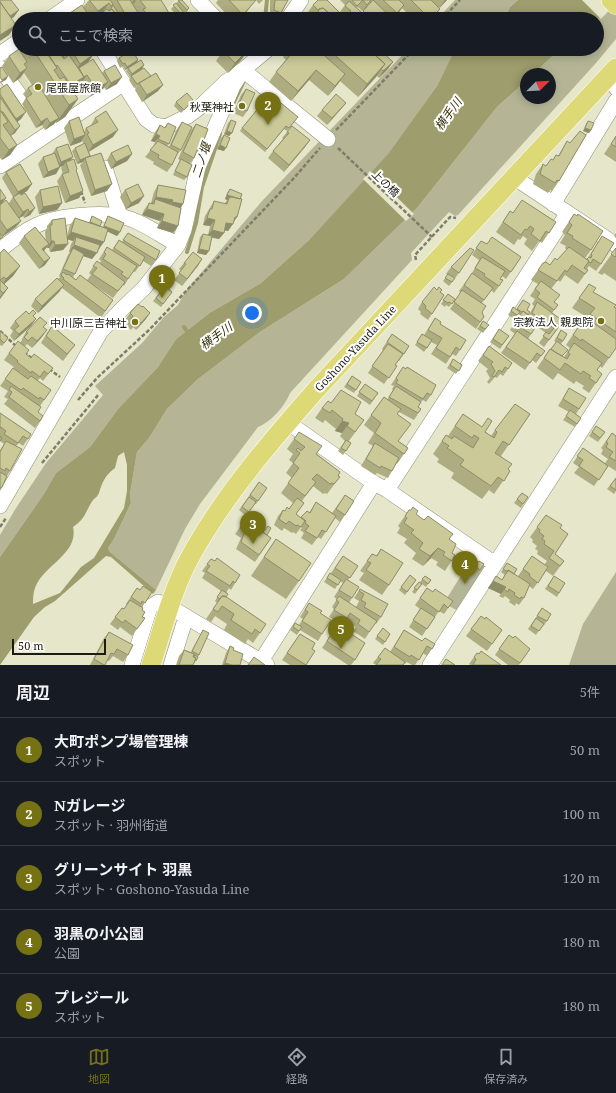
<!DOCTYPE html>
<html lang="ja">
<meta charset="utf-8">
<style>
:root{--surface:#171b24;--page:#242831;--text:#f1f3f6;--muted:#9ea1a6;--line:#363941;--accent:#767214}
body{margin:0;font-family:"Noto Serif","Noto Sans JP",serif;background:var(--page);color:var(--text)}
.compass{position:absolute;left:520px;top:68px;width:36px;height:36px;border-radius:50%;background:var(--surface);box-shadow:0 2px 10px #0003;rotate:66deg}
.scale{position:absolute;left:12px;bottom:10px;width:94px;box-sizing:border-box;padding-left:4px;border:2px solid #1c1c12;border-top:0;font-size:11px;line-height:14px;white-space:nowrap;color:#1c1c12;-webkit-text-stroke:3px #fff;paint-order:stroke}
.you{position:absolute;left:252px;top:313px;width:14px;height:14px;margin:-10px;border:3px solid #fff;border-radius:50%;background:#1a73e8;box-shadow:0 0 0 6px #1a73e833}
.badge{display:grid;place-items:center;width:26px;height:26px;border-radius:50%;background:var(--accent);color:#fff;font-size:13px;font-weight:700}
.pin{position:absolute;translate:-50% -33px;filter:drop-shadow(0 1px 2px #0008)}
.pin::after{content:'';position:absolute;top:21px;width:14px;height:12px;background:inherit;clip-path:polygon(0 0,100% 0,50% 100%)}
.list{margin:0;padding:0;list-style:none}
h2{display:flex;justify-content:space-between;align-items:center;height:52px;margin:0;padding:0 16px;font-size:17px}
h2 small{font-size:13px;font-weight:400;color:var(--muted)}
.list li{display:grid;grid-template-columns:26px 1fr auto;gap:12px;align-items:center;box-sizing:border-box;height:64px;padding:0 16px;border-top:1px solid var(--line)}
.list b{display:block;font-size:15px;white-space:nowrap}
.list p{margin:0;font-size:13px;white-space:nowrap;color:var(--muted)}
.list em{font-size:13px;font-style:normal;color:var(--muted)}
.icon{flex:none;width:22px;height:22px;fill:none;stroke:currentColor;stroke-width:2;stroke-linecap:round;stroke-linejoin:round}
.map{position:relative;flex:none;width:616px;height:665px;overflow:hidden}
.search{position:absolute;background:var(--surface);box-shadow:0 2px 10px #0003;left:12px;right:12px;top:12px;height:44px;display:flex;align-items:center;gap:10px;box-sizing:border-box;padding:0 14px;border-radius:22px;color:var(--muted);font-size:15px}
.sheet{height:372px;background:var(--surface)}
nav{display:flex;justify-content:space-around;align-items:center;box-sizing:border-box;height:56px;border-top:1px solid var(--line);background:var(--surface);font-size:11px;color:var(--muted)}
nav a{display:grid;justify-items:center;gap:2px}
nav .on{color:var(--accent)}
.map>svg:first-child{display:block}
.built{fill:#dddcb9}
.green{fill:#b5b596}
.water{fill:#9e9d6d;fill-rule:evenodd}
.pier{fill:#e6e6ca}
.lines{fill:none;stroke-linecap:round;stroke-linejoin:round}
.stream{stroke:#9e9d6d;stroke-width:4}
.minor-casing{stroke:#908f76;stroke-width:16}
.major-casing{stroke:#fff;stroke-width:20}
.path{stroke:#7d7d6a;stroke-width:2.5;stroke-dasharray:4 2;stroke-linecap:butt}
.minor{stroke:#fff;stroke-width:15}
.major{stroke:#ded977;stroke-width:19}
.wall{fill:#aead82;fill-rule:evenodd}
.shaded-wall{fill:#8d8d6a}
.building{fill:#cac997;stroke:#8d8d6a}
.poi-dot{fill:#767214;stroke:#fff;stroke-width:1.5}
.labels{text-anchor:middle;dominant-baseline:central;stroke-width:4;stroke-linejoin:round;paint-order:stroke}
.poi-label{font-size:11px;fill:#1c1c12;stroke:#fff;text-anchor:end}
.street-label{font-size:11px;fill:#1c1c12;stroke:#fff}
.water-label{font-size:12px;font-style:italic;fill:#35330c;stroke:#fff}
</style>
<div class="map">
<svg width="616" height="665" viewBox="0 0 616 665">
<rect width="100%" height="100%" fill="#e6e6ca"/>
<path class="built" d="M149 0H176L159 16Z
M12 57 31 87 18 97Z"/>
<path class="green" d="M455 0H518L510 7 504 19H437Z
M616 0V39L596 63 458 215 455 216 449 212 411 253 412 260 290 393C285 406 271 422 258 427L200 504 185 529 156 590 110 552 108 548 114 539 131 503 130 494 137 452 149 438 167 409 198 379 260 332 344 279 417 208 497 107 526 81V98H550V74H533L558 51 563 49H597V20Z
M408 49H455L437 86 390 153 309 240 261 283 211 312 176 339 158 367 118 409 90 447 56 473 44 494 0 557V535L16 508 46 463 103 395 95 386 142 343 164 317 178 305 185 292 262 201Z
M473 556 487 565 458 611 444 603Z
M616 572V665H569L583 624Z"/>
<path class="water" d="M518 0H616L597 20 504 19 510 7Z
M455 49H563L558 51 533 74H526V81L497 107 417 208 344 279 260 332 198 379 167 409 149 438 137 452 130 494 131 503 114 539 108 548 110 552 156 590 153 594 111 557 106 556 55 601 45 607 34 617 0 665V557L44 494 56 473 90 447 118 409 158 367 176 339 211 312 261 283 309 240 389 153 437 86ZM124 452 127 465V491L124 508 94 558 81 567 60 593 33 604C33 599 33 593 35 588 43 565 79 554 73 527 86 518 85 512 93 500 95 498 98 496 99 493 102 483 105 475 115 468L118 456Z"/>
<path class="pier" d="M582 0H616V3L601 19Z
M370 171 414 214 406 221 363 179Z"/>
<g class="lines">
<path class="stream" d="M265 19 267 0
M233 104 244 81
M187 252 196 223 202 187 220 134
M184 327 189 334"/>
<defs>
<path id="minor" d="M198 0 216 19
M50 19 77 0
M288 19 301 0
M102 49 146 119 154 125 166 127 188 116 200 107 226 82 243 70 328 139
M0 54 19 41
M0 68 23 100
M612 72 616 88
M0 166 124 83
M105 168 120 216
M515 178 616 245
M553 204 616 101
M0 250C11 241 22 232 35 226 55 216 99 212 120 216 140 220 160 235 178 245
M287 422 374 483 387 490 495 564
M387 490 567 214
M0 506 101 331 122 309 144 288 178 245 184 230 198 167 233 86 243 70 268 49
M261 661 374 483
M132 665 150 607 158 602 170 607 267 665
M171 665 186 617
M430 665 616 377"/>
<path id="major" d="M611 0 616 5
M151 665C162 631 172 591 189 559 222 498 270 442 316 390L616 68"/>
</defs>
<use href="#minor" class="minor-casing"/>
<use href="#major" class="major-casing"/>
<path class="path" d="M442 19 460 0
M336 130 414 49
M338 148 432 237
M81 191 85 203
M416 260 415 255 450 217 456 218
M0 331 17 347
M24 352 33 359
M49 369 60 377
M78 400 97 378 149 330 293 179 320 148
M42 463 99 394
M0 527 6 518"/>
<use href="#minor" class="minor"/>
<use href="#major" class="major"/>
</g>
<path class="wall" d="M89 0H162L161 1 169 13 165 19H120L117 14 116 15 118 17 116 19H94L95 18 94 19H61L83 7Z
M179 0 189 8 187 12 185 14 184 13 179 18 171 9Z
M218 0H263L259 4 256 0 241 19H231L216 3Z
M270 0H288L281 13 277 19H274L270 16Z
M340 0H447L439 8 433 19H413L402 8 397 15 394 19H312L313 17 308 12 313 5 345 18 346 17 340 12 345 5ZM369 3 370 4 362 13 357 8 358 7 362 11Z
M20 49H89L93 55 88 62 102 73 104 71 117 84 106 90 104 87 103 89 91 96 82 82 80 83H79L77 87 72 90 78 99 65 117 56 123 55 122 54 124 45 130 42 125 36 128 22 104 26 98 23 94 28 88 32 85 24 73 20 78 13 83 2 66 9 56Z
M130 49H143L142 52 135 55 138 60 137 62 144 65 142 69 130 77 126 71 128 69 125 70 123 66 120 68 117 61 119 58 131 51Z
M288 49H368L374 54 393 62 388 69 379 78 377 76 358 97 340 81 328 96 309 80 291 101 269 82 276 72 286 60 283 57Z
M248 50 241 60 228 73 216 61 223 51Z
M131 76 158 91 142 102 135 90 137 86 134 88 129 80Z
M0 89 21 119 17 122 15 133 11 136 17 145 10 155 2 160 0 158Z
M246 89 247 111 243 117 233 113 241 95Z
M176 102 191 103 181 113 174 106Z
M346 103 341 109 327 125 317 116 322 110Z
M298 117 287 131 284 129 265 152 240 131 242 128Z
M95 118 113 137 89 152 107 191 91 196 80 165 83 162 77 164 72 151 75 148 84 144 82 141 84 138 81 142 70 146 64 128 69 121 84 132 86 128 91 126V125Z
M231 120 232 133 229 136 224 134 228 123Z
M588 121 591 130 589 133 583 131 586 124Z
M182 122 181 150 176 156 172 165 167 172 153 164 154 162 145 157 154 146 155 142 151 141 155 132 160 125 164 128 168 123 169 144 167 146 169 147 177 129Z
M196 124 201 148 196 154 194 158 190 163 187 177 184 180 173 175 180 160 178 159 191 130Z
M287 132 310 140 305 147 284 172 268 158 273 151 283 139 282 138Z
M224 135V151L217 149 221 138Z
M616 136V162L604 154Z
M567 141 559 181 552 191 550 190 548 193 533 184 536 174 543 164 546 166 551 159 553 160 556 155 558 156Z
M56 148 71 160 76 171 83 191 79 198 65 203 57 181 62 174H63L61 168 63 166 60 167 56 174 43 178 38 164 43 157 52 154Z
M111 153 132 154 127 161 111 169 107 160Z
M6 172 32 184 27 191 21 195 35 208 30 215 24 218 23 216 19 218 16 227 2 237 0 241V189L1 204 9 203 13 197 2 178Z
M158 185 183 204 181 207 173 233 157 228 160 221 142 215 144 210 149 203H151L154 192Z
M230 189 240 199 237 217 228 231 225 230 224 233 219 239 212 238 206 255 197 253 200 237 203 234 208 235 210 226 203 225 205 216 214 201 224 204 227 200 225 199 227 193Z
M40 190 62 203 57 210 39 214 35 197Z
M125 190 139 203 126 209 120 197Z
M510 211 513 213 556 222 542 243 539 241 532 251 524 244 527 239 523 236 520 240 518 239 514 245 496 232Z
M574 214 591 250 585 258 587 259 602 236 601 264 596 271 589 266 587 269 588 270 578 284 565 275 560 282 558 280 551 289 555 303 558 305 552 313 563 321 544 347 539 343 546 333 536 326 528 339 545 351 536 363 532 360 525 370 501 353 515 334 510 330 520 315 518 314 515 319 508 315 513 307 517 310 523 300 528 315H529L534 306 532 304 535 299 530 296 538 284 531 280 543 263 550 265 557 260 567 250 565 248 566 246 560 243 565 235 562 232Z
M92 216 100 226 103 227 106 220 108 216 120 232 117 236 107 231 99 249H98L92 259 83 256 75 274 73 277 76 280H87L91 275 89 273 97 261 100 263 101 261 99 259 107 247 112 250 119 240 122 242 128 233 156 260 151 266 143 261 135 272 133 271 124 286 123 285 113 298 92 284 113 300 101 318 62 288 59 292 38 313 31 306 35 299 58 279 60 277 59 276 68 255 70 252H69L71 244 73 241 67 239 68 244 63 250 50 252 49 248H47L46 247 44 251 45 265 39 269 19 243 24 236 46 241 45 232 47 228V226L52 220 67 236 70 225 75 218 89 223Z
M616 233V238L614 236Z
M481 241 487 244 521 257 506 279 502 276 500 279 499 286 494 293 491 290 482 303V312L484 317 476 329 450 309 461 293 459 291 471 275 479 260 472 255Z
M616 248V281L604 273 602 275 598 273Z
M0 253 20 266 13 276 4 284 8 288 0 299Z
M202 259 182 286 174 280 181 271 179 269 184 263Z
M451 267 459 273 449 286 443 281 448 275 446 274Z
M589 284 593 292 616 308V348L602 368 600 366 597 370 602 374 589 393 582 388 584 386 576 381 574 384 558 373 553 380 537 368 550 349V350L556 342 554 341 561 330 563 341 561 344 563 357H564L570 348 566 345 585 317 587 319 588 318 572 308Z
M165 286 172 292 161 307 153 301Z
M440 292 444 295 428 320 420 314 421 312 418 309 422 302Z
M448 294 455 299 449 307 446 305 445 307 441 304Z
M142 307 146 319 136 330 133 327 131 330 126 325 128 323 125 320 130 313Z
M29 314 33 316 31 326 14 341 10 336 13 331 10 328 15 321Z
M435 318 440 324 460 350 456 356 452 354 446 364 431 354 437 345 431 342 424 352 415 345 422 334 424 335Z
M483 321 489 325 483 333 477 329Z
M52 326 75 345 63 361 41 343 47 333Z
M44 327 42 337 32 348 27 344 25 346 26 354 31 358 53 368 43 381 40 378 37 381 51 390 40 406 38 412 40 421 35 428 4 404 8 399 4 397 8 391 0 386 14 367 4 360 9 353 20 343 22 340V339L26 332Z
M499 329 509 336 500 349 490 342Z
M0 331 6 341 2 346 0 345Z
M392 334 409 346 399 361 398 360 395 365 397 366 384 384 368 373 383 350 382 349Z
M489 346 512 363 503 376 500 374 497 378 495 377 489 384 487 382 490 378 486 371 488 369 478 361Z
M453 359 462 365 456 374 447 368Z
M403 367 431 395 426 402 423 400 421 402 418 407 421 409 414 420 399 412 397 414 398 441 408 448 397 464 396 463 392 471 388 478 377 473 375 475 361 466 373 446 368 443 374 433 364 425 384 397 387 400 393 390 392 389 394 386 391 385Z
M352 376 361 382 354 393 344 387Z
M365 384 378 393 370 405 357 396Z
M569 388 579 409 576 414 581 418 575 427 563 420 569 412 558 406Z
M331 403 355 414 357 430 348 442 351 443 343 455 338 451 345 441 340 436 342 433 335 431 336 429 325 420 323 423 315 418 322 408Z
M0 413 31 434 23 446 19 443 16 446 10 471 7 476 2 487 0 490V450L4 444 0 441Z
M463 414 491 436 495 430 530 414 501 456 508 469 510 471 494 494 489 490 482 499 451 478 454 473 437 462 439 459 433 454 446 435 448 436Z
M596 426 605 432 598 442 589 436Z
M612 433 616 436V471L608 466 594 486 574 473 579 467 573 463 583 448 605 463 608 459 601 454 603 450 601 448Z
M294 439 317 454 340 477 327 494 325 493 323 494 313 486 302 501 296 514 300 518 307 511 309 513 316 502 332 513 345 495 354 501 340 522 335 518 321 539 318 537 312 545 301 538 304 533 300 530 302 528 301 527 296 534 293 532 292 533 284 528 282 531 274 525 278 516 283 510 285 511 289 509 293 503 281 493 292 478 286 473 293 463 289 460 293 454 287 449Z
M616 478V491L614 494 607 489Z
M259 482 267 488 256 504H255L246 516 239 510Z
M522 493 528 497 521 508 514 503Z
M409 510 449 539 452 553 455 555 445 571 436 565 438 562 431 558 423 566 412 559 416 553 404 543 407 539 397 533 400 528 398 526Z
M546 515 560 528 555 554 564 561 553 576 546 571 533 589 529 586 524 598 519 605 516 603 515 606 509 602 510 600 505 596 503 598 499 596 501 594 488 588 496 576 502 580 505 575 501 572 507 563 514 574 524 580 518 576 532 556 544 565 547 561 537 554 538 551 535 549 537 546 532 542 533 540 530 537Z
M245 520 271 538 255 562 236 549 241 538 235 534Z
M276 539 299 581 286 599 251 576Z
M381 549 389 585 382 595 359 580 364 573 360 571 372 554 376 556Z
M343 556 358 566 348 580 352 598 349 603 361 610 356 607 359 601 354 598 360 589 381 617 376 624 375 623 365 639 353 631 356 627 346 620 343 625 329 617 334 609 332 607 337 599 334 597 343 583 340 581 335 589 324 582 330 573H331Z
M211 559 240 575 231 590 229 588 226 593V597L266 624 253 643 248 639 245 644 224 630 227 624 215 616 211 622 206 619 217 603 215 601 221 591 202 578 205 573 202 571Z
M479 561 484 564 478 573 473 569Z
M410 575 416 580 405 595 399 590Z
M425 576 431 580 426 587 422 584 415 594 412 592 419 582H420Z
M554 576 559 593 557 597 545 589Z
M137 588 140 590 152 592 142 607V617L145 618 132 636 120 627 118 630 110 624 122 608 124 609 127 605 126 604Z
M427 588 433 592 453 601 444 614 439 611 422 636 409 627 420 609 415 605Z
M309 603 320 613 322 634 318 641 300 630 297 635 290 630 295 623 299 625 303 619 300 617Z
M542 608 547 621 544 625 543 624 536 635 528 629 535 619Z
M481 616 502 630 487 651 466 636Z
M337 625 355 660 351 665H348L322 648Z
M383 628 390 634 383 645 375 639Z
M203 630 199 655 194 664H193V665H176L179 656 184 650 191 652Z
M404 630 422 641 435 644 427 656 423 653 415 665H412L407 662 403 665H376L373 663 385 648 390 652Z
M109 632 128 655 123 662 113 656 109 661 107 660 105 665H90L104 638Z
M300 634 312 649 306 665H290L282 660Z
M509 635 530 649 519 665H508L495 655Z
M230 646 233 650 240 665H222L226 653Z
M477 653 501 665H470L469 664Z"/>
<path class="shaded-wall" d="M134 0H136L131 7 128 8Z
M371 0 367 7 362 11 367 5Z
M445 0H447L438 10Z
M109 3 102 13 96 17 94 19H92L98 11Z
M404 5 397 15 394 19H393L397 13Z
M440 9 433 19H430Z
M19 10 14 17 5 23 10 16Z
M156 13 151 19H147L148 17Z
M169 13 165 19H160Z
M16 25 9 35 0 41V35Z
M142 49H143L142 52 134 56 136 52Z
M248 50 241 60 228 73 235 63Z
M68 51 61 61V55Z
M93 55 86 65 79 68 77 71 73 74 80 64Z
M138 60 136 64 125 70 127 67Z
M393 62 388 69 379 78 383 71Z
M385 64 376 77 358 97 367 84Z
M144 65 142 69 130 77 132 74Z
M27 68 20 78 13 83 20 73Z
M316 70 309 80 291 101 298 91Z
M345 74 338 84 328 96 335 86Z
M87 75 82 82 80 83 84 77Z
M8 76 6 80 0 83 2 80Z
M84 77 77 87 64 95 71 85Z
M122 77 117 84 106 90 111 83Z
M108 82 103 89 91 96 96 89Z
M163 85 158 91 142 102 147 95Z
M78 99 65 117 56 123 69 105Z
M346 103 341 109 327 125 332 118Z
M26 112 21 119 12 126 16 119Z
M47 118 42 125 36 128 41 122Z
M59 118 54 124 45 130 50 123Z
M20 126 15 133 10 136 15 130Z
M585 128 591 130 589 133 583 131Z
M118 130 113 137 88 152 93 145Z
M227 131 232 133 229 136 224 134Z
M156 134 160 136 155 142 151 141Z
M85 135 81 142 70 146 74 139Z
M310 140 305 147 284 172 289 165Z
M17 145 10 155 2 160 9 150Z
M220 145 226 148 224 151 217 149Z
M132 154 127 161 111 169 116 162Z
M73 157 68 164 66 162 63 166 56 168 61 162Z
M85 158 83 162 77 164 80 160Z
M60 167 56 174 43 178 48 172Z
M32 184 27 191 14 199 18 192Z
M112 184 107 191 91 196 95 190Z
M83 191 79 198 65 203 70 196Z
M227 195 239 200 229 198 227 200 225 199Z
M144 196 139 203 126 209 131 203Z
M156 197 173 200 168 207 155 199 152 204H151Z
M6 198 1 205H0V201Z
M172 202 183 204 178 211 168 209Z
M62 203 57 210 39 214 43 207Z
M35 208 30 215 24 218 29 212Z
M28 209 23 216 18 219 23 212Z
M147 209 164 214 160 221 142 215Z
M235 217H237L232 224Z
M207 218 215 220 210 226 203 225Z
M21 221 16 227 2 237 7 230Z
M162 221 178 226 173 233 157 228Z
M226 223 233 224 228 231 222 230Z
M104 226 120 232 117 236 102 229Z
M212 230 224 233 219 239 207 236Z
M71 232 104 242 99 249 75 242 76 237 73 241 66 239Z
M51 241H54L49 248H47Z
M49 244 44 251 38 256 42 249Z
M68 244 63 250 50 252 55 245Z
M74 245 97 253 92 259 71 252 73 248 70 252H69Z
M199 249 209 251 206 255 197 253Z
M50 258 45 265 39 269 44 262Z
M202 259 198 266 182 286 187 279Z
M20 266 13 276 0 288 6 279Z
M64 285 59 292 38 313 42 306Z
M8 288 0 299V297L3 293Z
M150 313 146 319 136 330 141 323Z
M36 319 31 326 14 341 19 334Z
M47 330 42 337 32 348 37 341Z
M342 421 349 423 342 433 335 431Z
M438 548 431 558 423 566 430 556Z
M493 581 506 587 501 594 488 588Z
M225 663 232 665H223Z"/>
<path class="building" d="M0 0H11L19 10 10 16 0 2Z
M90 0H110L113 4 111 6 109 3 98 11 90 1Z
M117 0H130L142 19H128Z
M140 0H161L169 13 160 19 156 13 148 17 143 9 146 8Z
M178 0H182L189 8 187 10Z
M229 0H256L243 15Z
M275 0H288L281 13 274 10Z
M318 0H327L346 19H335L323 8 319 9 318 10 313 5Z
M352 0H371L367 5 363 0 357 6Z
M373 0 393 19H372L363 11Z
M383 0H399L404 5 397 13Z
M411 0H431L440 9 430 19Z
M349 1 369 19H349L346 16 351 11 345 6Z
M0 2 16 25 0 35Z
M176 3 184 13 182 15 173 5Z
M82 5 91 19H61Z
M113 5 118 13 116 14 112 9 110 10Z
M323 8 335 19H322L323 18 318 14 319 9Z
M107 9 109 11 112 9 118 17 114 19H98L96 17Z
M19 49 27 62 24 64 27 68 20 73 9 56Z
M33 49H44L57 68 54 70 60 79 64 77 78 99 69 105Z
M45 49H67L68 51 61 55 64 59 69 55 84 77 71 85 57 65 56 66Z
M71 49H89L93 55 80 64Z
M134 49H142L136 52Z
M225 49H248V50L235 63 223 51Z
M292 49H317L345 74 335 86 316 70 298 91 276 72 294 51Z
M328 49H368L385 64 367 84Z
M379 49 393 62 383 71 381 69 385 64 374 54Z
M132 50 138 60 127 67 125 63 123 64 119 58Z
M93 59 108 82 96 89 87 75 84 77 79 68Z
M141 60 144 65 132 74 128 68Z
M115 65 122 77 111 83 104 71Z
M2 67 8 76 2 80 0 77V68Z
M144 68 151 76 137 84 131 76Z
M156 73 163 85 147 95 139 83Z
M37 82 59 118 50 123 47 118 41 122 26 98 32 94 28 88Z
M7 84 26 112 16 119 0 94V89Z
M246 89 255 93 247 111 238 106Z
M187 93 193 100 184 110 176 102Z
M270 94 298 117 289 128 286 126 267 149 242 128Z
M336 94 346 103 332 118 322 110Z
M0 97 20 126 15 130 3 112H2L0 110Z
M0 110 8 122 3 125 17 145 9 150 0 138Z
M106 111 118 130 93 145 87 134 89 133 86 128 98 122 95 118Z
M79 117 85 135 74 139 69 121Z
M231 120 236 122 232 133 227 131Z
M588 121 594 123 591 130 585 128Z
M182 122 192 127 181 150 171 145Z
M168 123 176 127 169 144 158 139 160 136 156 134 160 125 165 128Z
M196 124 208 129 201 148 199 146 194 158 183 152Z
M292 126 310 140 289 165 273 151 289 133 287 132Z
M580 131 586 135 559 181 557 180 555 183 540 174 543 164 546 166 551 159 553 160 556 155 559 156 567 141 570 143Z
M224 135 230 138 226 148 220 145Z
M616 136V147L611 144Z
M158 141 178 152 172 165 158 158 159 155 150 150Z
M85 143 90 156 80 160 75 148Z
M68 144 73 157 61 162 56 148Z
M128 145 132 154 116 162 111 153Z
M55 153 60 167 48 172 43 157Z
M101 153 112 184 95 190 85 158Z
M74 159 77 169 76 170 83 191 70 196 62 174 69 172 66 162Z
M181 159 192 165 187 177 175 171Z
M20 164 32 184 18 192 6 172Z
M138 184 144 196 131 203 125 190Z
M158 185 186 190 183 204 172 202 173 200 156 197Z
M58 186 62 203 43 207 40 190Z
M0 189 6 198 0 201Z
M230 189 242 194 240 199 227 195Z
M20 193 21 195 25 193 35 208 29 212 28 209 23 212 13 197Z
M231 197 242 199 237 217H235L233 224 226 223 224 233 212 230 215 220 207 218 210 209H212L214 201 227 204 229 198Z
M155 199 181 208 178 226 162 221 164 214 147 209 149 203 154 204Z
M6 200 21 221 7 230 0 220V205Z
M522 200 556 222 549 233 546 231 540 241 531 234 534 229 530 226 527 230 525 229 521 235 503 222 510 211 513 213Z
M574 214 577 216 578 214 603 231 591 250 572 238 573 236 567 233 572 225 569 222Z
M92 216 102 221 100 226 90 222Z
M108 216 124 223 120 232 104 226Z
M65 218 68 244 55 245 54 241H51L50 225H52V220Z
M75 218 108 229 104 242 71 232Z
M35 227 49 244 42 249 50 258 44 262 24 236Z
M0 233 3 237 0 239Z
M128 233 160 251 156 260 123 240Z
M203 234 212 236 209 251 199 249Z
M602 236 614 243 601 264 593 259 591 263 588 262 589 261 587 259 589 257 591 258 592 255 591 254Z
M76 237 100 245 97 253 74 245Z
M492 237 521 257 511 272 476 248 481 241 487 244Z
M119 240 145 257 140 266 114 248Z
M107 247 137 266 128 279 121 274 123 272 103 259 106 254 104 252Z
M569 247 589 261 584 268 588 270 585 274 572 265 567 272 565 270 557 281 538 270 543 263 546 262 550 265 555 258 557 260Z
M73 248 84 254 75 274 63 269Z
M470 248 474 250 459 273 451 267Z
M616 248V256L615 257 611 254Z
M4 249 20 266 6 279 4 277 0 280 8 288 3 293 0 290V253Z
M193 252 202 259 187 279 179 273 186 264 184 263Z
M482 257 505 271 500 279 503 280 499 286 484 276 485 274 475 268Z
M97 261 125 282 118 291 92 274 97 268 93 266Z
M63 272 67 275 68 274 76 280 80 275 113 300 105 311 63 279 64 278 61 275Z
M472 273 493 288 484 300 464 285Z
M448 274 455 278 452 282 445 278Z
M57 278 64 285 42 306 35 299Z
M541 281 560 295 554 302 558 305 554 310 537 297 540 293 535 289Z
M589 284 596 288 593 292 616 305 614 307 616 308V332L590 314 595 308 579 298Z
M165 286 172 292 163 304 156 298Z
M434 287 437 290 439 287 442 290 440 292 444 295 432 314 425 308 426 306 422 302Z
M462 290 486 306 482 312 484 317 480 322 454 302Z
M448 294 455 299 452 304 449 302 448 303 443 300Z
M523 300 530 304 527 310 530 312 528 315 523 311 522 312 517 309Z
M537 302 563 321 549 340 543 336 546 332 549 334 554 328 532 313Z
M138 304 142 307 143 306 150 313 141 323 138 320 136 323 131 319 133 316 130 313Z
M513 307 520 312 517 315 511 311Z
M33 310 36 313 33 316 36 319 19 334 14 330 19 326 15 321 26 311 29 314Z
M523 311 539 322 531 334 514 323Z
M40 317 47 323 43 327 47 330 37 341 32 337 28 341 24 337 28 333 26 332Z
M585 317 616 339V348L609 358 582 339 581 341 573 335Z
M435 318 441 322 440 324 466 340 460 350 456 347 450 357 436 348 442 338 428 330Z
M483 321 489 325 485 329 480 326Z
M52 326 75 345 67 354 46 336Z
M499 329 509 336 502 345 493 339Z
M561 330 567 334 563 341 557 338Z
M0 331 8 338 4 343 0 339Z
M517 331 545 351 541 356 537 353 530 363 506 347Z
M392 334 409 346 404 354 387 342Z
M422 334 432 340 427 348 417 342Z
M18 341 29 350 26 354 31 358 34 354 53 368 48 374 44 371 40 377 32 371 31 373 17 362 18 361 9 353Z
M557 341 568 350 562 356 555 352 551 349Z
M574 343 602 363 597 370 602 374 596 383 589 378 591 376 583 371 581 374 565 363 560 370 544 358 550 349 567 359 570 354 568 352Z
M388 344 403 354 395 365 397 366 389 378 372 366Z
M489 346 512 363 508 369 505 367 502 372 499 370 494 377 492 376 495 371 491 364 493 362 483 355Z
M453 359 462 365 459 371 450 365Z
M403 367 406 369 407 367 436 385 431 395 427 393 423 399 396 383 398 380 396 378Z
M13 368 28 379 31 376 51 390 44 400 40 397 39 399 23 388 21 390 5 379Z
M352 376 361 382 356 390 347 384Z
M365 384 378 393 372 401 359 392Z
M11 386 41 407 38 412 43 416 40 421 9 397 12 392 9 390Z
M396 386 421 402 418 407 421 409 418 413 389 397Z
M569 388 586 398 579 409 563 399Z
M341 390 361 402 355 414 364 420 355 432 347 426 349 423 342 421 343 419 332 410 330 413 322 408 328 401 331 403Z
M384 397 401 409 397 414 411 424 398 441 408 448 404 454 375 433 381 423 371 415Z
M515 404 530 414 509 445 503 441 495 453 512 464 508 469 510 471 504 481 498 477 491 486 460 465 464 460 447 448 449 446 442 441 446 435 452 439 454 436 473 448 479 438 474 435 472 438 455 426 463 414 482 427 488 418 492 421 485 432 494 438 497 432 495 430Z
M570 410 581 418 577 424 566 416Z
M0 413 31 434 28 439 23 436 18 443 4 434 6 431 1 427 0 428Z
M596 426 605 432 600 438 592 432Z
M299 432 322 446 316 454 340 472 338 476 340 477 334 484 332 483 330 484 317 474 312 479 316 482 305 496 288 483 299 468 293 463 300 453 296 450 298 448 301 451 305 447 294 439Z
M612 433 616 436V461L609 457 613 452 606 447 608 443 606 442Z
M0 436 2 438 0 441Z
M346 440 351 443 346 451 341 448Z
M6 441 22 449 10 471 6 468 5 471 0 468V452Z
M375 443 399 458 392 471 381 466 380 468 366 459Z
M583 448 608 466 599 480 579 466 583 460 577 456Z
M0 472 7 476 2 487 0 488Z
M616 478V490L610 486Z
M259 482 267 488 258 501 250 495Z
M522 493 528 497 523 504 517 499Z
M345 495 354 501 345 515 336 509Z
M249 497 256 502 249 512 242 507Z
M297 498 304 503 296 514 305 521 301 527 297 525 296 526 289 521 286 524 279 519 283 510 285 511 287 507 289 509Z
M316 502 336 516 326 532 322 530 317 538 305 531 309 526 305 523 306 521 301 517 307 511 310 513Z
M413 507 418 511 416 514 424 520 428 516 453 534 449 539 456 544 452 553 455 555 452 561 443 555 445 552 438 548 430 556 419 549 423 543 411 533 414 530 404 523 407 518 405 516 409 510H411Z
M546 515 562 525 560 528 568 534 555 554 564 561 560 566 549 558 554 551 544 544 545 541 542 539 544 536 539 532 540 530 537 527Z
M245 520 271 538 259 555 241 542 245 531 240 528Z
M268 526 271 528 267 535 263 532Z
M276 539 311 563 299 581 264 557Z
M381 549 403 563 389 585 366 570 371 563 367 561 372 554 377 556Z
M343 556 358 566 350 578 335 568Z
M532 556 548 567 538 583 529 576 530 574 523 569Z
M217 558 240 575 235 583 233 581 230 586 206 571 210 566 207 564 211 559 215 561Z
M479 561 484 564 480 570 475 566Z
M507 563 517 569 514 574 508 570V572L503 569Z
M508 570 530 584 524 598 521 597 520 599 514 595 515 593 509 589 508 592 504 589 506 587 493 581 496 576 502 580Z
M330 573 341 580 338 585 327 578Z
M410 575 416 580 407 592 401 587Z
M425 576 431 580 428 584 422 579Z
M554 576 565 583 559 593 548 586Z
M346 579 359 587 352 598 339 590Z
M419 582 422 584 417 590 414 588Z
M143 586 152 592 145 603 142 601 141 604 131 597 137 588 140 590Z
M427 588 433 592 435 589 453 601 448 608 444 604 439 612 420 598Z
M360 589 388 604 381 617 364 607 366 603 361 600 364 594 359 591Z
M222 590 228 594 226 597 222 596 220 599 217 597Z
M222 596H225L266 624 260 633 255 629 252 634 231 620 234 614 222 606 218 612 213 609Z
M339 596 377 621 369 632 358 624 360 620 350 613 347 618 334 610 339 602 336 600Z
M130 600 143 608 142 610 145 612 142 617 145 618 137 629 125 620 123 623 115 617 122 608 124 609Z
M309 603 322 611 320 613 331 620 322 634 302 621 308 612 305 610Z
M421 608 435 617 427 629 413 620Z
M542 608 551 614 547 621 537 616Z
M481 616 485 619 486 617 502 630 492 644 471 629Z
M536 618 544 624 539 631 531 626Z
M295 623 302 627 299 631 293 627Z
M337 625 365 643 355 660 327 641Z
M383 628 390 634 385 642 377 636Z
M203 630 209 633 199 655 192 651Z
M404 630 422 641 425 638 435 644 432 649 427 646 419 660 411 655 410 657 394 647Z
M109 632 133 645 128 655 117 649 114 654 111 653 105 665H104L94 659Z
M300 634 315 643 312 649 315 651 306 665 287 653Z
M509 635 513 638 515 636 530 649 520 663 499 649Z
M230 646 234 648 233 650 243 654 240 665H232L225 663Z
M385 648 405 662 403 665H376L381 659 378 657Z
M184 650 194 654 193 657 196 658 193 665H179Z
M481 651 501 665H473L476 659 474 657 477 653 479 654Z
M195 655 198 657 196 661 195 660 196 658 194 657Z
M254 657 265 665H248Z
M446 659 455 665H442Z"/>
<g class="poi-dot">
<circle cx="38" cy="87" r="4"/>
<circle cx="242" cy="106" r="4"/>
<circle cx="601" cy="321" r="4"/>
<circle cx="135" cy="322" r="4"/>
</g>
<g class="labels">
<g class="poi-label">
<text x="46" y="87" text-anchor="start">尾張屋旅館</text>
<text x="234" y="106">秋葉神社</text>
<text x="593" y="321">宗教法人 親奥院</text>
<text x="127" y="322">中川原三吉神社</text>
</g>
<g class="street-label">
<text transform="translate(386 183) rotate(44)">上の橋</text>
<text transform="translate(355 348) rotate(-47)">Goshono-Yasuda Line</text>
</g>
<g class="water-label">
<text transform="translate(448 114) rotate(-54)">横手川</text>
<text transform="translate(201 160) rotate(-72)">二ノ堰</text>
<text transform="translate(216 336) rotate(-36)">横手川</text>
</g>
</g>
</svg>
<svg class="compass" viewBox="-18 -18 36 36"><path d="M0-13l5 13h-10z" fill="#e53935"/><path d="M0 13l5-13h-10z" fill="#9ea1a6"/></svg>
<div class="scale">50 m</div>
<div class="you"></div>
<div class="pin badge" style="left:162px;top:298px">1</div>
<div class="pin badge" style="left:268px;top:125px">2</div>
<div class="pin badge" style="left:253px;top:544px">3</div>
<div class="pin badge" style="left:465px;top:584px">4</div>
<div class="pin badge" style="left:341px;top:649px">5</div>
<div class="search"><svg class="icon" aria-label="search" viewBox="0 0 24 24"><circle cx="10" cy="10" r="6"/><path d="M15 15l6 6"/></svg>ここで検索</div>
</div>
<section class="sheet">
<h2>周辺<small>5件</small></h2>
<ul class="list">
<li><span class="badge">1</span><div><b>大町ポンプ場管理棟</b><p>スポット</p></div><em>50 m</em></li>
<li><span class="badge">2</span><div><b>Nガレージ</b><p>スポット · 羽州街道</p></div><em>100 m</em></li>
<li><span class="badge">3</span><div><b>グリーンサイト 羽黒</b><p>スポット · Goshono-Yasuda Line</p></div><em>120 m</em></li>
<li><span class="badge">4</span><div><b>羽黒の小公園</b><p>公園</p></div><em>180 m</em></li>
<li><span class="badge">5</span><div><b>プレジール</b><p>スポット</p></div><em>180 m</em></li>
</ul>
</section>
<nav>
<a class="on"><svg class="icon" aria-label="map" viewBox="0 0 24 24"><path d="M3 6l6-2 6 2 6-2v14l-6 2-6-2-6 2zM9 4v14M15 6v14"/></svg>地図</a>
<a><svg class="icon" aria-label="directions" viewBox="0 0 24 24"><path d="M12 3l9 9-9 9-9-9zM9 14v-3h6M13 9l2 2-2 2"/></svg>経路</a>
<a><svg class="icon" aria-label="saved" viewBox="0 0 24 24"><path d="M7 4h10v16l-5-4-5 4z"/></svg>保存済み</a>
</nav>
